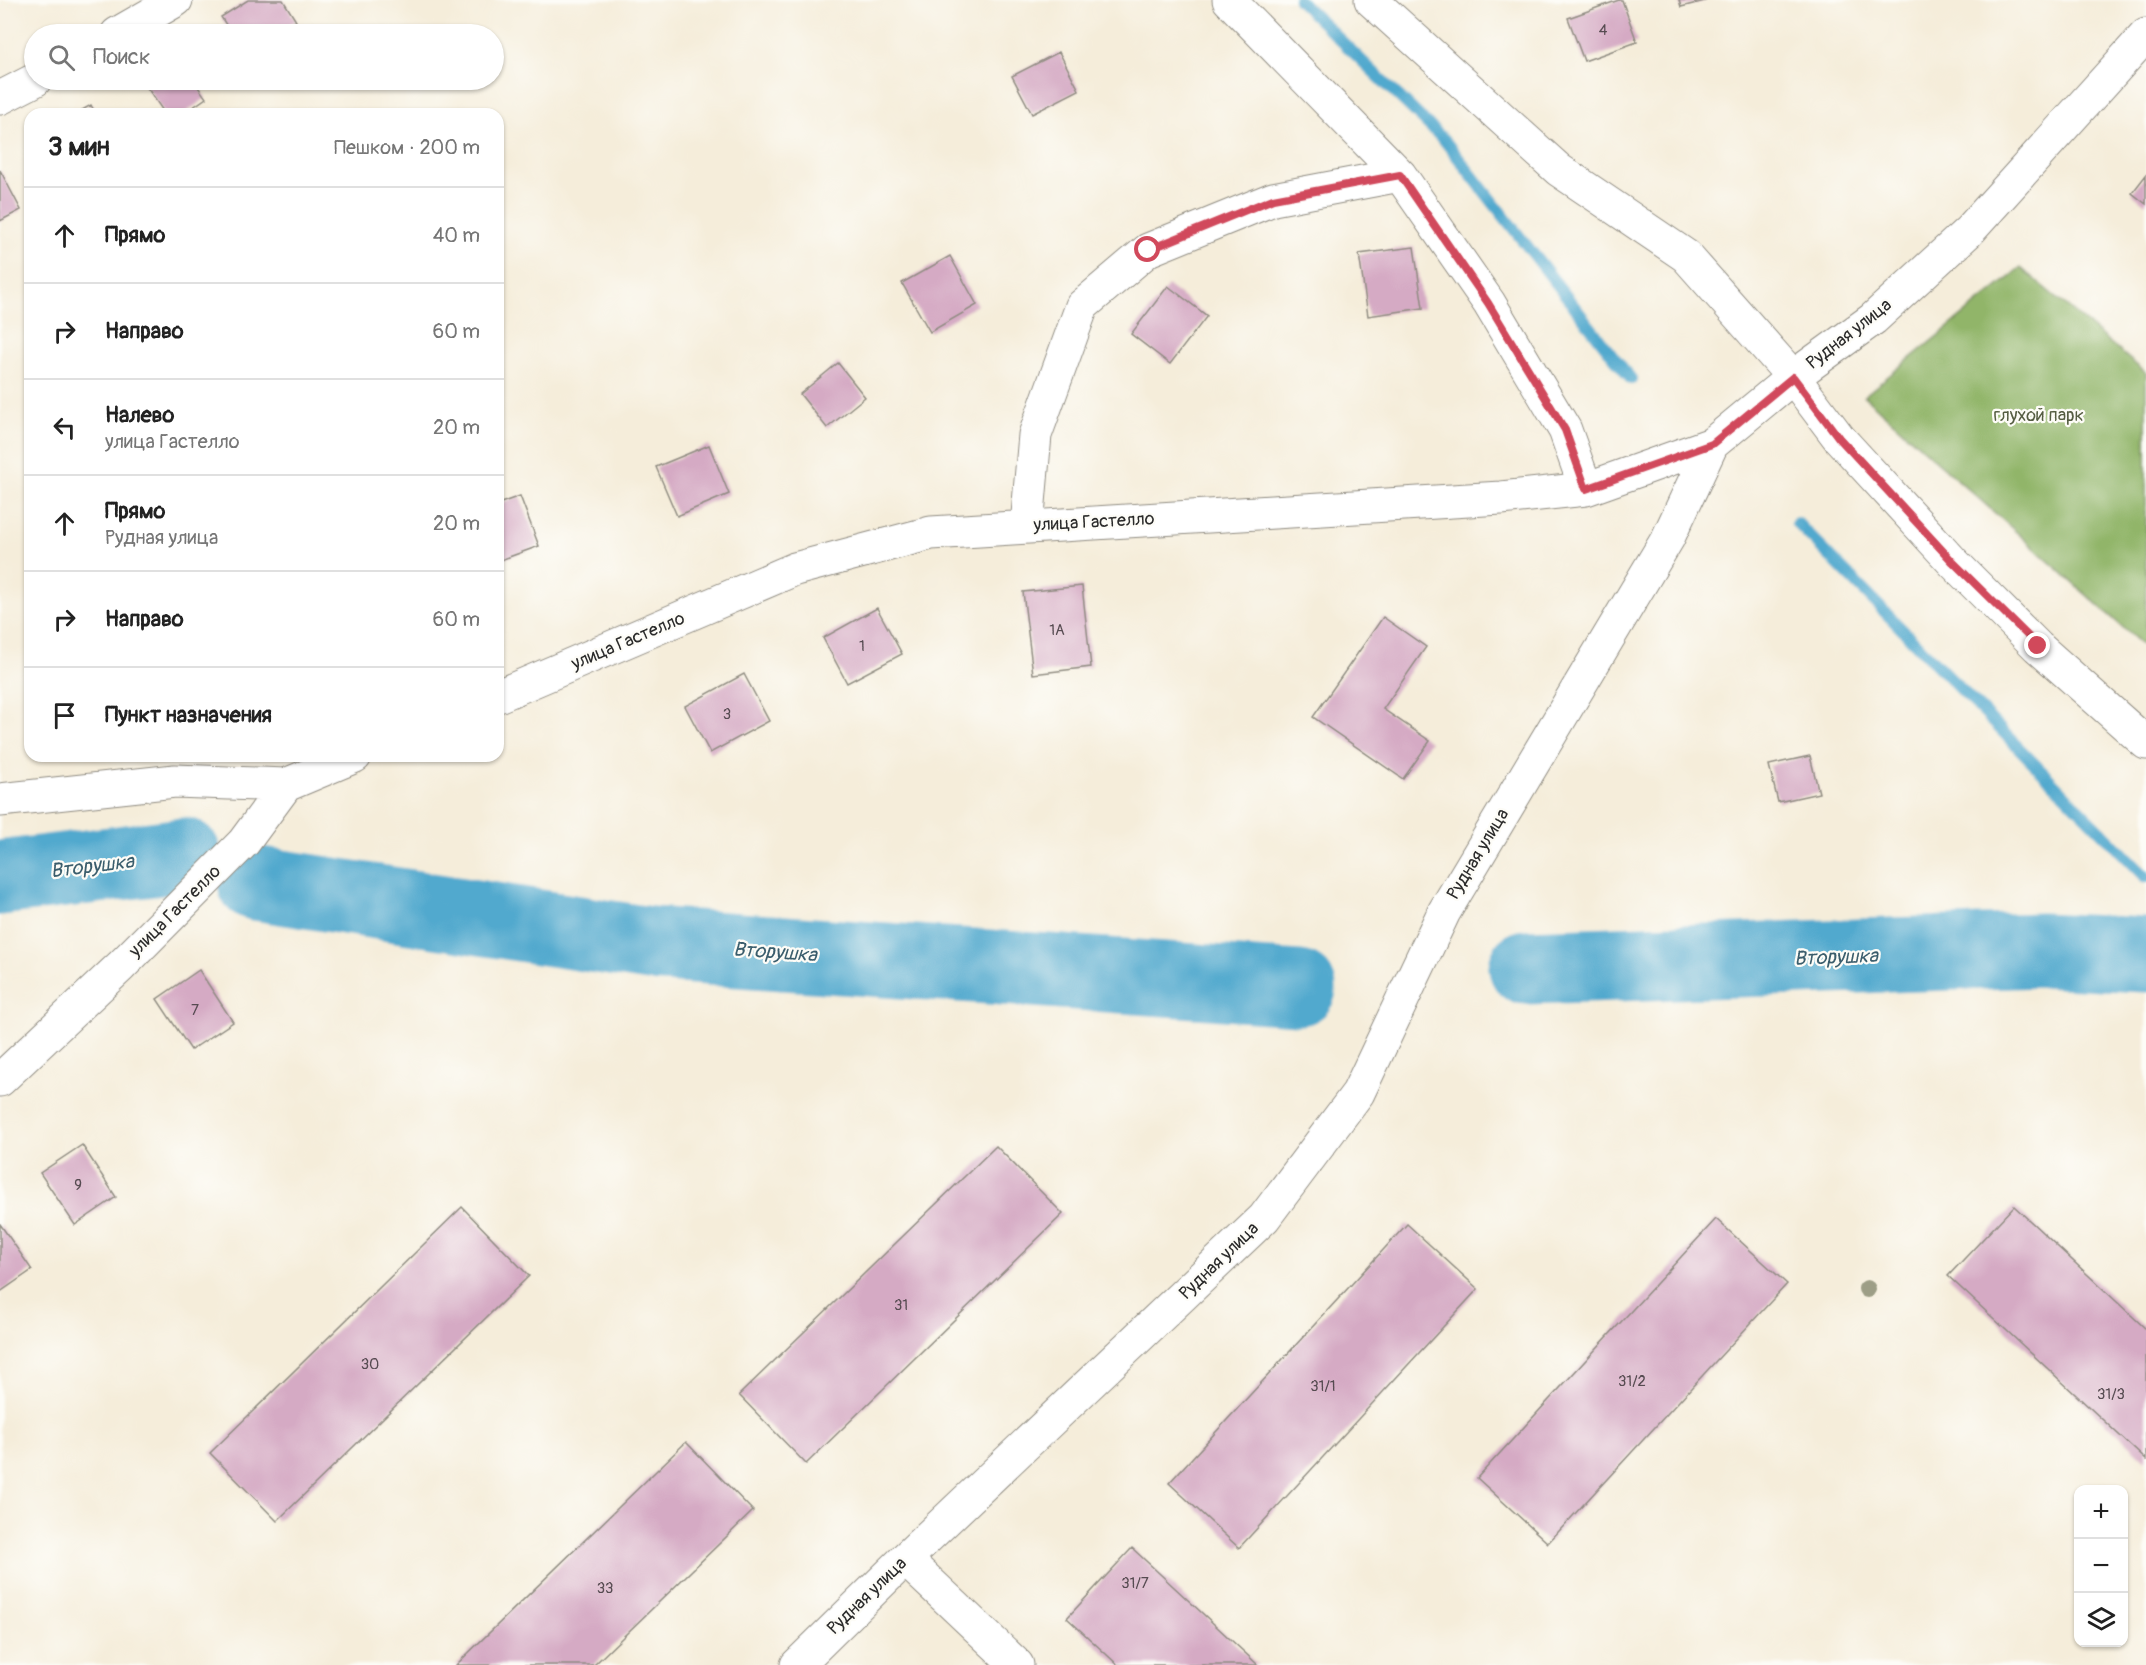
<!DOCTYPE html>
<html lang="ru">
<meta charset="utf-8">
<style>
:root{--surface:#fff;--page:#f2f2f2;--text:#222;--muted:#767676;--line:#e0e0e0}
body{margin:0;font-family:Pangolin,sans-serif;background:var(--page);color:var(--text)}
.controls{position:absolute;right:18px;bottom:18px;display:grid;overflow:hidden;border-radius:12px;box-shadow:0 2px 4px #0004}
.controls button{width:54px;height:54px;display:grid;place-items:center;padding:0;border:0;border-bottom:2px solid var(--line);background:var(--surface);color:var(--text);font:30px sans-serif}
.stop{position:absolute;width:18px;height:18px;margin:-14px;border:4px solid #d1495b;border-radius:50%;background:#fff}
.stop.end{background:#d1495b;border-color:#fff;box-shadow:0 2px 6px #0008}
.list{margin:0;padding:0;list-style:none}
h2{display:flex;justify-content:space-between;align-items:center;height:78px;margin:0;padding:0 24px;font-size:26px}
h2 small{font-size:20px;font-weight:400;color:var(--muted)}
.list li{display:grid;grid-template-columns:39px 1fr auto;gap:18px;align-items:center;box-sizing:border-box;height:96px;padding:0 24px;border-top:2px solid var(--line)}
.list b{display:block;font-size:22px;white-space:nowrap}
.list p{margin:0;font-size:20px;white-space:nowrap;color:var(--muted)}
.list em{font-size:20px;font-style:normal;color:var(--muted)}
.icon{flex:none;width:33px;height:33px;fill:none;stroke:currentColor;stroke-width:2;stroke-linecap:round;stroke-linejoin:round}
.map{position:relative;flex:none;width:2146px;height:1665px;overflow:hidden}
.search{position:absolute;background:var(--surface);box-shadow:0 2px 4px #0004;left:24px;top:24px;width:480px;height:66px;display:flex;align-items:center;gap:15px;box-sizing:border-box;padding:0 21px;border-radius:33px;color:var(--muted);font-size:22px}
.panel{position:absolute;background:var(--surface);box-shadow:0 2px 4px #0004;left:24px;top:108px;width:480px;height:654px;border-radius:18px}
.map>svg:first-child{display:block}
.forest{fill:#91b569;stroke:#5e704a;stroke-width:1.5}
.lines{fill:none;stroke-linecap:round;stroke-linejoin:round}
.stream{stroke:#51a9ce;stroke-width:12}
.river{stroke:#51a9ce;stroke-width:75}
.building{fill:#d5aac4}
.minor-casing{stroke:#908c82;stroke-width:35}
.minor{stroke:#fff;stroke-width:33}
.tree{fill:#9d9e86}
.route{stroke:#d1495b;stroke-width:8}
.labels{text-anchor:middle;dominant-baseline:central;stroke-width:4.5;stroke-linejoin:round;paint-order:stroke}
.number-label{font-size:15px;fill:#564b51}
.street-label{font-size:18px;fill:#2b2b2b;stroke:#fdfcf7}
.park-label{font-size:18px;fill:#555d42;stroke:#fdfcf7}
.water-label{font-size:20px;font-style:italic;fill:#3a5d6c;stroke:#fdfcf7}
</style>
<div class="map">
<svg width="2146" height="1665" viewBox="0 0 2146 1665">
<rect width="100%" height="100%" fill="#fdfcf7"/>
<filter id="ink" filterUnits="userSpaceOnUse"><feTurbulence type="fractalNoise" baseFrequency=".0167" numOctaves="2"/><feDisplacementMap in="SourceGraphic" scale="12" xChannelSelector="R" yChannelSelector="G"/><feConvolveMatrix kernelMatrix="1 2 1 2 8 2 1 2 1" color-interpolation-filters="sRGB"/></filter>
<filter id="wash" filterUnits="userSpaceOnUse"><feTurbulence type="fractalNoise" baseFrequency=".008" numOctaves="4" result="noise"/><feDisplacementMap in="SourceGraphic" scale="24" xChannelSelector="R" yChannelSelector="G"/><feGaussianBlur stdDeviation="1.35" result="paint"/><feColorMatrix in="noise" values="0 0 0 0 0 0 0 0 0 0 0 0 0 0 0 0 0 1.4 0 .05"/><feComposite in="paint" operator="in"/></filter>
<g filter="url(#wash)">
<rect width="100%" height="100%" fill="#f5edda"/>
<path class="forest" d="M2021 268 2146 373V648L1864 396Z"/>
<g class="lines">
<path class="stream" d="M1299 0 1445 141 1631 379
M1797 523 2146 877"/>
<path class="river" d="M0 878 184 855
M255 883 650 944 1299 988
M1526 967 2041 950 2146 955"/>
</g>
<g id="blocks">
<path class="building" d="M248 0H283L296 21 274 34H232L221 17Z
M1619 0H1622L1637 42 1584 61 1568 18Z
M1679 0H1705V1L1681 7Z
M1059 52 1079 90 1032 114 1012 76Z
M142 80H193L206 98 183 114H165Z
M91 105 96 114H75Z
M0 170 21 210 0 221Z
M2146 175V204L2132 193Z
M1414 247 1423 308 1368 316 1359 254Z
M950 256 977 305 930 332 902 283Z
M1168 286 1207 316 1170 364 1131 334Z
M838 363 865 397 827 428 800 394Z
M709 445 729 494 677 516 656 467Z
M520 496 539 546 498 561V504Z
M1082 586 1091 667 1033 674 1023 592Z
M877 608 902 654 847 683 823 638Z
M1383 617 1426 647 1383 709 1430 741 1403 779 1313 717Z
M744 674 769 721 710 753 685 706Z
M1810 756 1819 793 1778 802 1769 765Z
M199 970 233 1022 191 1050 157 999Z
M82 1145 116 1197 75 1225 40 1173Z
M996 1146 1063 1214 806 1464 739 1395Z
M2014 1206 2146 1329V1460L1948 1276Z
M462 1207 529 1276 277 1521 210 1453Z
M1716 1219 1787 1284 1548 1543 1477 1478Z
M0 1224 32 1270 0 1292Z
M1407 1224 1478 1289 1239 1548 1169 1483Z
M686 1442 753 1511 594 1665H456Z
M1132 1548 1258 1665H1118L1067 1618Z"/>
</g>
</g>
<g filter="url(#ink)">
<use href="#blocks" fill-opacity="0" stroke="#908c82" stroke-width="1.5"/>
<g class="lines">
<defs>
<path id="minor" d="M1229 0 1400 175 1489 303 1565 430 1586 489
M1371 0 1559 170 1686 256 1793 377 1839 438 1953 562 2038 647 2146 743
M117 34 176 0
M0 98 35 80
M1027 526 1035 435 1082 306 1148 250 1273 199 1400 175
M498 696 795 569 931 533 1501 498 1586 489 1712 444
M0 800 175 781 286 785
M0 1080 121 966 244 842 286 785 355 756
M905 1559 1017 1665
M797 1665 905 1559 1264 1218 1358 1093 1444 912 1668 538 1712 444 1793 377 1873 319 1969 231 2146 35"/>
</defs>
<use href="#minor" class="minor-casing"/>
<use href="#minor" class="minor"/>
</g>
<circle class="tree" cx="1867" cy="1289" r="9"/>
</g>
<g class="lines" filter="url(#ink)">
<path class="route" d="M1148 250 1273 199 1400 175 1488 303 1565 430 1586 489 1712 444 1793 377 1839 438 1953 562 2038 646"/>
</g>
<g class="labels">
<g class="number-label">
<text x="1603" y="30">4</text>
<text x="1057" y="630">1А</text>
<text x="862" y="646">1</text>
<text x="727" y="714">3</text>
<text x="195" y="1010">7</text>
<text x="78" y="1185">9</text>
<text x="901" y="1305">31</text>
<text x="370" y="1364">30</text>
<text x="1632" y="1381">31/2</text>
<text x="1323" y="1386">31/1</text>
<text x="2111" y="1394">31/3</text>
<text x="1135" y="1583">31/7</text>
<text x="605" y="1588">33</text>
</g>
<g class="street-label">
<text transform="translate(1849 334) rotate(-38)">Рудная улица</text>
<text transform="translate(1094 522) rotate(-3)">улица Гастелло</text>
<text transform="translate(628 641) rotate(-23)">улица Гастелло</text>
<text transform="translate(1478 854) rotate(-59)">Рудная улица</text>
<text transform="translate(175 911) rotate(-45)">улица Гастелло</text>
<text transform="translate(1219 1261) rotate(-44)">Рудная улица</text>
<text transform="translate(867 1596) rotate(-44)">Рудная улица</text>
</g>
<g class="park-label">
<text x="2039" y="415">глухой парк</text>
</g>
<g class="water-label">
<text transform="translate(92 866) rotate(-7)">Вторушка</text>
<text transform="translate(775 952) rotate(4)">Вторушка</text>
<text transform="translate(1836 957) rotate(-2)">Вторушка</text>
</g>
</g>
</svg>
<div class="controls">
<button>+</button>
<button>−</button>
<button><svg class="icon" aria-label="layers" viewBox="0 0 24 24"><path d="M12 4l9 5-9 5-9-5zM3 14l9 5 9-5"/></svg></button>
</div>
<div class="stop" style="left:1148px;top:250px"></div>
<div class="stop end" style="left:2038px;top:646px"></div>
<div class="search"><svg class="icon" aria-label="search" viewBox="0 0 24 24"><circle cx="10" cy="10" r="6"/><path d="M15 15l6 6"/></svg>Поиск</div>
<section class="panel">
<h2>3 мин<small>Пешком · 200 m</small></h2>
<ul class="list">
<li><svg class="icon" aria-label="ahead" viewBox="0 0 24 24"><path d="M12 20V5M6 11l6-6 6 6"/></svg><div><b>Прямо</b></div><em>40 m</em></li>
<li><svg class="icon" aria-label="right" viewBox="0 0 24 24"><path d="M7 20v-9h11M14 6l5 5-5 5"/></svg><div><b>Направо</b></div><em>60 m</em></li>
<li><svg class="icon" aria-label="left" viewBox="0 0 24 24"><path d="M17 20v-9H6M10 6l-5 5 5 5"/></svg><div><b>Налево</b><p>улица Гастелло</p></div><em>20 m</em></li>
<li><svg class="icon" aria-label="ahead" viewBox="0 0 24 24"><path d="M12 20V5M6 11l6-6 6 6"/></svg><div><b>Прямо</b><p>Рудная улица</p></div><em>20 m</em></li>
<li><svg class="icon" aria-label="right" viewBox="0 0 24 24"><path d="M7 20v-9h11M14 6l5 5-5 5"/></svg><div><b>Направо</b></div><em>60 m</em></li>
<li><svg class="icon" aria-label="arrive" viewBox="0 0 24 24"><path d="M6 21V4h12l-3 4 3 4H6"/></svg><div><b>Пункт назначения</b></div></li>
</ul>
</section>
</div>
